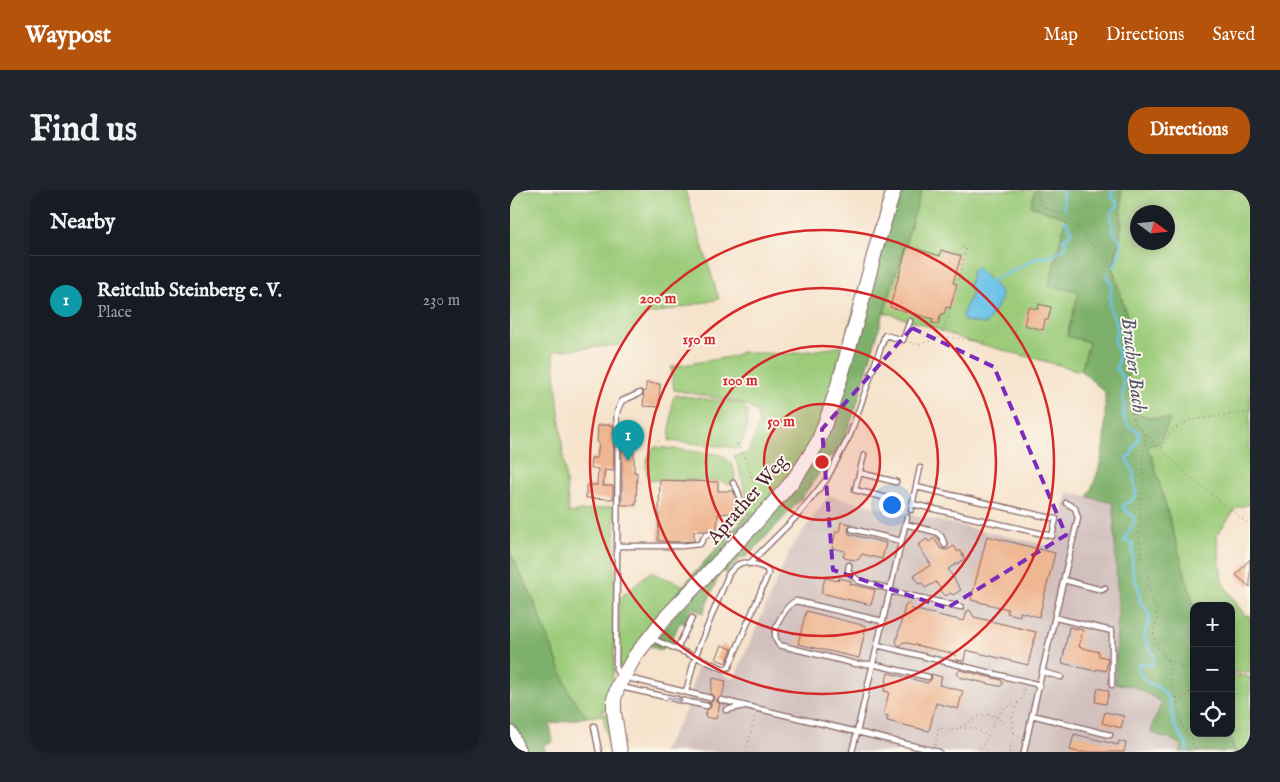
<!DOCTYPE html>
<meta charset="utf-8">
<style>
:root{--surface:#171b24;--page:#20242c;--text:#f1f3f6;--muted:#9ea1a6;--line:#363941;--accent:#b45309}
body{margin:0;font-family:"IM FELL English",serif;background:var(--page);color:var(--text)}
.controls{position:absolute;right:15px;bottom:15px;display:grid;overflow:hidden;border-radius:10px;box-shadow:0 2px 12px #0003}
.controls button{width:45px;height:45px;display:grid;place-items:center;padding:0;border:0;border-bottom:1px solid var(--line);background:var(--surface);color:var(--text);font:25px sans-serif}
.compass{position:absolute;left:620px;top:15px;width:45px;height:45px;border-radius:50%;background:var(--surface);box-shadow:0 2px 12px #0003;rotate:105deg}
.you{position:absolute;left:381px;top:314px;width:18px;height:18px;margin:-12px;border:4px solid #fff;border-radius:50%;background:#1a73e8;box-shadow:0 0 0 8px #1a73e833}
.badge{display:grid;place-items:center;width:32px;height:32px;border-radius:50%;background:var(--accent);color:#fff;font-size:16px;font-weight:700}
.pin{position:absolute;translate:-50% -41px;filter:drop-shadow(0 1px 2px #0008)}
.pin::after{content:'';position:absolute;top:26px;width:18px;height:15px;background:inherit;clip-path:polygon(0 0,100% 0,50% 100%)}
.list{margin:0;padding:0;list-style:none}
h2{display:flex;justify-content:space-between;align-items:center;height:65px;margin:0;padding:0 20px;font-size:21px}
h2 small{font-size:16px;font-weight:400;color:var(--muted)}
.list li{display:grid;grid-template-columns:32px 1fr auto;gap:15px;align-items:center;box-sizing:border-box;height:90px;padding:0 20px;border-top:1px solid var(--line)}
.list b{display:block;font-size:19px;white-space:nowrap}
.list p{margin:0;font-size:16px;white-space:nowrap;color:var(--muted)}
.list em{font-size:16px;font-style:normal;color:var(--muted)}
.icon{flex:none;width:28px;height:28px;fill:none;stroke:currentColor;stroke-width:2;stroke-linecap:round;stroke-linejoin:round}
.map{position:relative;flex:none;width:740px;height:562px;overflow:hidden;border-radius:20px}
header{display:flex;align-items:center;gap:30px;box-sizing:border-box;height:70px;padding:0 25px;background:var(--accent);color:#fff}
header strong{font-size:24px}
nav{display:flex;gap:28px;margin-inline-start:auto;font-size:18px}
.intro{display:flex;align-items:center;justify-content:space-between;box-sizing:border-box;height:120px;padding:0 30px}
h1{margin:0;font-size:35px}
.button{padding:12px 22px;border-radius:20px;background:var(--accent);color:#fff;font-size:18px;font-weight:700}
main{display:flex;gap:30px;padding:0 30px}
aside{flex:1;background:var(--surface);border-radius:20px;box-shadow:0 2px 12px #0003}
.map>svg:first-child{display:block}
.industrial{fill:#d1c0bd}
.green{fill:#9ccc7a;stroke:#737652;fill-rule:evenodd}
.forest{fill:#7db06a;stroke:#64684a}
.water{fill:#6cc3e9;stroke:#5b718a}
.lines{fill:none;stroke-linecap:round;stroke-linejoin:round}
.stream{stroke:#6cc3e9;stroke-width:2.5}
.building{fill:#efb692}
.lane-casing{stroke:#866463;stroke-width:7}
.secondary-casing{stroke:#866463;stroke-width:16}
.path{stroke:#866463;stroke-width:1;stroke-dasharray:1 4;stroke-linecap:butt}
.lane{stroke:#fff;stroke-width:4.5}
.secondary{stroke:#fff;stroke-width:14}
.oneway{stroke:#ae9aa0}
.marked{fill:none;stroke:#7b2cbf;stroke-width:4;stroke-dasharray:10 6;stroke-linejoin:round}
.ring{fill:none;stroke:#d62828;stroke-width:2.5}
.labels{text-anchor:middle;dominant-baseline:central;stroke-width:4;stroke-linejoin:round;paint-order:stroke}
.street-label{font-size:19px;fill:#4a1f2b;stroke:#fbf7ec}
.water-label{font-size:20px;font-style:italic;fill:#56586e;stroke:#fbf7ec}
.centre{fill:#d62828;stroke:#fbf7ec;stroke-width:2.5}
.ring-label{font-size:15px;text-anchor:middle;font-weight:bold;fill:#d62828;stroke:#fbf7ec;stroke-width:4;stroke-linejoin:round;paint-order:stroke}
</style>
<header>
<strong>Waypost</strong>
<nav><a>Map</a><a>Directions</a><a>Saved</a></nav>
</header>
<div class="intro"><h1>Find us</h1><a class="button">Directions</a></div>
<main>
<aside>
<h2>Nearby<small></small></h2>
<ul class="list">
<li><span class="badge" style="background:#0f9aa8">1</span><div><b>Reitclub Steinberg e. V.</b><p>Place</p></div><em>230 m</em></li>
</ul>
</aside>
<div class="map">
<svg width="740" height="562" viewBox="0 0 740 562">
<rect width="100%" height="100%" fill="#fbf7ec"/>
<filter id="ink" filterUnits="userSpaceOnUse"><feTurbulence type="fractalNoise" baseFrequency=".02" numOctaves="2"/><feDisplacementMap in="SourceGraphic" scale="10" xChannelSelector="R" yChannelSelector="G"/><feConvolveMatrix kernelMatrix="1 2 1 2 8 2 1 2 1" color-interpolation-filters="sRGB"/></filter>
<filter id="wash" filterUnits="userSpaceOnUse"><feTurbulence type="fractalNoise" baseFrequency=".0096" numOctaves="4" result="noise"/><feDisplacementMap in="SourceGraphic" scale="20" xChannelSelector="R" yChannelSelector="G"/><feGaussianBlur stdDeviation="1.12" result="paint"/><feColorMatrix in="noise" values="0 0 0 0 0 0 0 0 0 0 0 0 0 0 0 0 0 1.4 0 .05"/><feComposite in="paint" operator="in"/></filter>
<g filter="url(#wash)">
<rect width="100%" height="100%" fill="#f6e3cc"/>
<path class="industrial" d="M558 302 603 313 608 417 605 493 623 496 652 512 643 534 644 543 654 548 657 547 671 555 670 562H152L177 519 188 474 224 489 281 358 318 306 544 357Z"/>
<path class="green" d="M0 0H175L209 109 137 125C126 134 120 146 110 155L43 161 59 323 105 316 104 479 100 500 98 521 91 520 93 524H100L106 562H100L93 525 77 527 60 504 23 409 0 362Z
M412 0H525L521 16 556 28 539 95 569 101 557 146 579 152 571 181 455 150 424 138 374 122Z
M611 0H740V314L726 318 707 345 712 392 735 426 740 425V483L721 482V416H684L642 267 637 257 659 230 638 227 624 222 615 167 619 141 603 81 612 39ZM628 22H658V52H628Z
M335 156 300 258 274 294 249 323H238C236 302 232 284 224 266L238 263 249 235 246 221 229 212 164 200 161 177 224 166 231 162 278 164Z
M166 205 227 213 231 214 238 221C237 232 237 252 227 258L159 251 163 208Z
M146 257 207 264C220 267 225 278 225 290L220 295 210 291 140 290C133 281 136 262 146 257Z
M140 382 173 395 140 438 113 478 109 476V409Z
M727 485 740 487V562H725L720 543H721V486Z"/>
<path class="forest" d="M379 0H412L374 122 347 214 334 251 322 268 319 266 308 285 291 309 237 367H232L216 383 211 381 193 423 182 418 175 434 170 432 162 450 167 453 164 455 156 452 152 461 140 456 172 416 164 406 238 323 249 322 274 294 300 258 310 235Z
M525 0H611V36L603 81 619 131V141L615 167 624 222C635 228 647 228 660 229L650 253 637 257 642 267 684 416V543H720L725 562H670L671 555 657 547 654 548 641 542 643 534 652 512 623 496 605 494 608 417 603 313 578 307C583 295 588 283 591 270 596 248 595 224 595 202L571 181 579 152 557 146 569 101 539 96 556 28 521 16Z
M0 362 23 409 60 504 77 527 40 534 43 552 34 554 35 562H0Z"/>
<path class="water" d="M463 78H467L491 102V110L476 134 454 131 452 125 462 103 459 96Z"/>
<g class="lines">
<path class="stream" d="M552 0 554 19
M602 0 601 5 608 15 601 22 603 42 610 50 611 61 604 77
M598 83 596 87 601 93C601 102 599 113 601 121 603 126 606 131 607 136 609 149 599 148 609 162L608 174 606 179C618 192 612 191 613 206 613 214 615 218 613 226L619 237 628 241 629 249 624 257 621 265 616 268 623 281 626 304 621 311 613 315V318L624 327V332L614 351 623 353 622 377 624 388 629 398 630 412 636 418 640 428 634 446 644 467 642 475H636L632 473 628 475V482L638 493 646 496 654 502 660 511 664 535 677 555V562
M480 92 508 78 528 67H540L554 59 556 53 553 49 558 47 562 41 555 31"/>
</g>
<g id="blocks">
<path class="building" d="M397 56 430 66 431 60 451 66 443 93 447 94 440 118 436 117 434 124H431L428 134 422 133 423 129 380 117Z
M529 114 541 117 538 130H535L533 140 514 135 518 117 528 119Z
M136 193 150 194 149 217 133 216 134 201H136Z
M88 235H103L104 281 95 280 93 296H103V309L76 308V295H87L88 279 80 278 81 268H87L89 253H87Z
M112 260H124V282H127L126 315H112Z
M150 290 208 292V301H224L225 306V319L224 323 208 324 207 338 196 341H184V351L171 352 148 351Z
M331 332 341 334 338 339 339 344 376 353 372 369 352 364 348 370 338 369 333 367 335 361 322 358 326 341 329 342Z
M477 346 545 363 529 427 510 422V426L497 423 498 419 461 410Z
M424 348 431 359 437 360 444 356 448 362 450 360 455 369 438 379 451 400 443 405 441 403 435 406 426 392 415 398 412 393 409 394 404 385 421 375 408 355 417 349 419 352Z
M740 369V397L726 385Z
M315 388 328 391 329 388 341 391 340 394 365 400 361 415 311 403Z
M397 413H400L402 419 454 431 457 421 460 420 464 427 526 442 518 475 456 460 454 471 446 470 445 464 393 452 390 456 388 455 386 452 395 416Z
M296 421 356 436 349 468 288 454Z
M559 437 573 440 569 457 589 462V466L598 468 596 481 586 479 585 481 552 473Z
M212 455 222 459 216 473 206 469Z
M450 480 491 490 493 494 491 496H488L449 487 447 483Z
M378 483 418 493 422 488 421 484 432 487 429 495 453 501 448 519 426 513 419 541 377 531 378 526 373 525 379 502 374 501Z
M203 488 216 491 212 506 207 509V512L210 514 206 529 195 527 197 520 201 517V514L198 512H202L204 508 203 505 200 504Z
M588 498 599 501 596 514 585 512Z
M595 522 614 526 611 538 592 533Z
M564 544 608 555 609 551 616 553 614 562H568L560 560Z"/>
</g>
</g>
<g filter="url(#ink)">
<use href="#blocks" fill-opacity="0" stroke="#866463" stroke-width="1"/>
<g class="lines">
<defs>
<path id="lane" d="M354 265 345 300 381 309
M350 283 386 292
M556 313 565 318 568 328 522 525 600 545
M402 314 542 346 546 329 406 297
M401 320 410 278
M395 334 426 342 431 346 435 355
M342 339 391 351
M107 356H171L190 354 196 345C215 344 230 331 230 312 230 304 228 299 223 293
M239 374 287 326 316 290 340 245 375 145 393 150 400 131
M339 375 338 382 349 391 380 399
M554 390 592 400 595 398
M380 401 451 417
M546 428 602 441V495
M372 431 286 411C277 414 266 434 265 443 265 448 266 451 269 455L346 474H362L418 487
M143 449C166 459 191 469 214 479L219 477 256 389 258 384 257 379C251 376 235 370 229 374 225 376 222 380 219 383L185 467 176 502
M367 455 530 495
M167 459 182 428
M533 482 551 487
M114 487 200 508
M110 488 106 479 108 241C106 227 105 223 112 211L130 203
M111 497 197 516
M211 510 347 542 397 327
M216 520 234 516
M84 536 89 562
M342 562 347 542 429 562
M514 562 522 525"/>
<path id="secondary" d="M0 543 9 562
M110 562 104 522V509L108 496 125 466 155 428 242 337 281 293 292 278 308 252 320 220 331 186 348 126 367 54 384 0"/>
</defs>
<use href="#lane" class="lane-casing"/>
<use href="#secondary" class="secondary-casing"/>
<path class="path" d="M528 0 527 4 529 9 532 15 538 19 555 25 599 72 606 90 615 128 614 166 622 224 624 232 634 242 635 253 632 269 634 295 629 318 631 333 628 341 631 360V370L638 384 639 397 640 405 646 417 647 429 644 439V446L649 460 654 464 657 469 660 476 661 495 666 507 669 524 675 542 681 547 686 562
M432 147V144L440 121 456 58 452 57
M400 152 407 155 432 147 473 151 500 129
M740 222 681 230 662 240 651 259 683 290 740 335
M636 244 650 259
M156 249H159
M148 251H153
M227 254C238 272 247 295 245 316
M658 469 676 479 684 482
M721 484 740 485
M667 507 673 509 684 498
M450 538H463L477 545
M425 555 429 538C436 539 442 541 449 538 464 531 469 520 487 527L493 519 508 512 512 509 515 497
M236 562 245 524
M466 562C476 555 480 538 487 527L491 530 501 541 511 548
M499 562 504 543 502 526 508 513"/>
<use href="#lane" class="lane"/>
<use href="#secondary" class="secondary"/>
</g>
<defs><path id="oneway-shaft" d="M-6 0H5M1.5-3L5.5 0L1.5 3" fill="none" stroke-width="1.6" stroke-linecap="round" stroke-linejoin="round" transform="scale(1.25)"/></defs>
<use class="oneway" href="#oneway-shaft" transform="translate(165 509) rotate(12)"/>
</g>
<path class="marked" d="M402 138 484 177 556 345 437 418 323 380 312 239Z"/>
<circle cx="312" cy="272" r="58" fill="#d62828" fill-opacity=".12"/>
<g class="ring">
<circle cx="312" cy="272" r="58"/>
<circle cx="312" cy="272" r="116"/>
<circle cx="312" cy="272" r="174"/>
<circle cx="312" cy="272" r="232"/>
</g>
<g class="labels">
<g class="street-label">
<text transform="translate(238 310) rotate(-49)">Aprather Weg</text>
</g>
<g class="water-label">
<text transform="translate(623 175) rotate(83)">Brucher Bach</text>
</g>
</g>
<circle cx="312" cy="272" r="8" class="centre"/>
<g class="ring-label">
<text x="148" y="113">200 m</text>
<text x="189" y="154">150 m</text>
<text x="230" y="195">100 m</text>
<text x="271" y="236">50 m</text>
</g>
</svg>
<div class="controls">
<button>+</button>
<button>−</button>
<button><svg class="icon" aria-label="locate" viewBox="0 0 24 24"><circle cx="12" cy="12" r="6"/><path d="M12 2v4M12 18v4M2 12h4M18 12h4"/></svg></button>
</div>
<svg class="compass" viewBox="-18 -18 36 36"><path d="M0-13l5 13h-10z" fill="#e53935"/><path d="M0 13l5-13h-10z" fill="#9ea1a6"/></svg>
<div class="you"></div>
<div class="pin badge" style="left:118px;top:271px;background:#0f9aa8">1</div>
</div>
</main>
